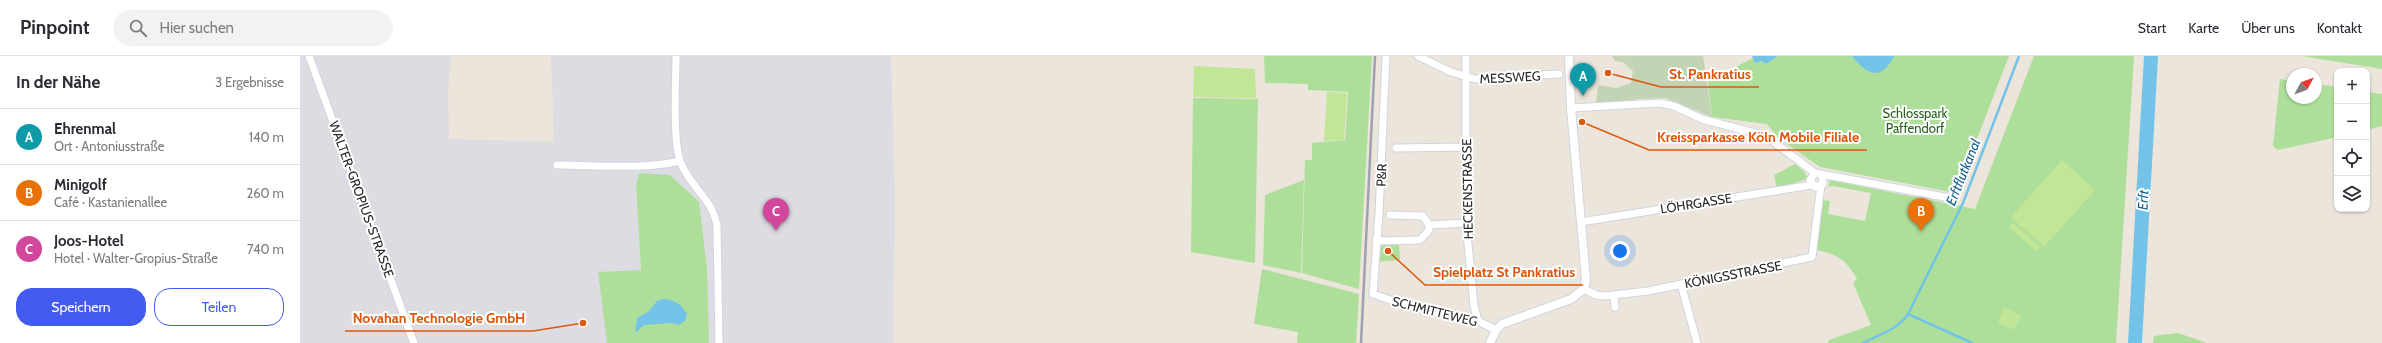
<!DOCTYPE html>
<html lang="de">
<meta charset="utf-8">
<style>
:root{--surface:#fff;--page:#f2f2f3;--text:#2b2b33;--muted:#7c7c81;--line:#e1e1e2;--accent:#435bf0}
body{margin:0;font-family:Cabin,sans-serif;background:var(--page);color:var(--text)}
.controls{position:absolute;right:12px;top:12px;display:grid;overflow:hidden;border-radius:8px;box-shadow:0 1px 3px #0004}
.controls button{width:36px;height:36px;display:grid;place-items:center;padding:0;border:0;border-bottom:1px solid var(--line);background:var(--surface);color:var(--text);font:20px sans-serif}
.compass{position:absolute;left:1986px;top:12px;width:36px;height:36px;border-radius:50%;background:var(--surface);box-shadow:0 1px 3px #0004;rotate:49deg}
.you{position:absolute;left:1320px;top:195px;width:14px;height:14px;margin:-10px;border:3px solid #fff;border-radius:50%;background:#1a73e8;box-shadow:0 0 0 6px #1a73e833}
.badge{display:grid;place-items:center;width:26px;height:26px;border-radius:50%;background:var(--accent);color:#fff;font-size:13px;font-weight:700}
.pin{position:absolute;translate:-50% -33px;filter:drop-shadow(0 1px 2px #0008)}
.pin::after{content:'';position:absolute;top:21px;width:14px;height:12px;background:inherit;clip-path:polygon(0 0,100% 0,50% 100%)}
.list{margin:0;padding:0;list-style:none}
h2{display:flex;justify-content:space-between;align-items:center;height:52px;margin:0;padding:0 16px;font-size:17px}
h2 small{font-size:13px;font-weight:400;color:var(--muted)}
.list li{display:grid;grid-template-columns:26px 1fr auto;gap:12px;align-items:center;box-sizing:border-box;height:56px;padding:0 16px;border-top:1px solid var(--line)}
.list b{display:block;font-size:15px;white-space:nowrap}
.list p{margin:0;font-size:13px;white-space:nowrap;color:var(--muted)}
.list em{font-size:13px;font-style:normal;color:var(--muted)}
.actions{display:flex;gap:8px;padding:12px 16px}
.actions a{flex:1;padding:9px 0;border:1px solid var(--accent);border-radius:16px;text-align:center;font-size:14px;color:var(--accent)}
.actions .main{background:var(--accent);color:#fff}
.icon{flex:none;width:22px;height:22px;fill:none;stroke:currentColor;stroke-width:2;stroke-linecap:round;stroke-linejoin:round}
.map{position:relative;flex:none;width:2082px;height:287px;overflow:hidden}
header{display:flex;align-items:center;gap:24px;box-sizing:border-box;height:56px;padding:0 20px;background:var(--surface);border-bottom:1px solid var(--line)}
header strong{font-size:19px}
nav{display:flex;gap:22px;margin-inline-start:auto;font-size:14px}
.search{width:280px;height:36px;background:var(--page);display:flex;align-items:center;gap:10px;box-sizing:border-box;padding:0 14px;border-radius:22px;color:var(--muted);font-size:15px}
main{display:flex}
aside{flex:1;background:var(--surface)}
.map>svg:first-child{display:block}
.industrial{fill:#dedce3;fill-rule:evenodd}
.green{fill:#aedf9a}
.cemetery{fill:#c2d4b3}
.pitch{fill:#c0e696}
.water{fill:#73c3e8}
.lines{fill:none;stroke-linecap:round;stroke-linejoin:round}
.stream{stroke:#73c3e8;stroke-width:2.5}
.river{stroke:#73c3e8;stroke-width:14}
.minor-casing{stroke:#d1d3e1;stroke-width:9}
.tertiary-casing{stroke:#d1d3e1;stroke-width:10}
.minor{stroke:#fff;stroke-width:7}
.tertiary{stroke:#fff;stroke-width:8}
.rail{stroke:#9fa1b2;stroke-width:2.5}
.labels{text-anchor:middle;dominant-baseline:central;stroke-width:4;stroke-linejoin:round;paint-order:stroke}
.street-label{font-size:13px;fill:#292929;stroke:#fff}
.park-label{font-size:13px;fill:#28621d;stroke:#fff}
.water-label{font-size:14px;font-style:italic;fill:#146192;stroke:#fff}
.leader{fill:none;stroke:#de570d;stroke-width:1.5}
.callout-dot{fill:#de570d;stroke:#fff;stroke-width:1.5}
.callout-label{font-size:14px;text-anchor:middle;font-weight:bold;fill:#de570d;stroke:#fff;stroke-width:4;stroke-linejoin:round;paint-order:stroke}
</style>
<header>
<strong>Pinpoint</strong>
<div class="search"><svg class="icon" aria-label="search" viewBox="0 0 24 24"><circle cx="10" cy="10" r="6"/><path d="M15 15l6 6"/></svg>Hier suchen</div>
<nav><a>Start</a><a>Karte</a><a>Über uns</a><a>Kontakt</a></nav>
</header>
<main>
<aside>
<h2>In der Nähe<small>3 Ergebnisse</small></h2>
<ul class="list">
<li><span class="badge" style="background:#0f9aa8">A</span><div><b>Ehrenmal</b><p>Ort · Antoniusstraße</p></div><em>140 m</em></li>
<li><span class="badge" style="background:#e8710a">B</span><div><b>Minigolf</b><p>Café · Kastanienallee</p></div><em>260 m</em></li>
<li><span class="badge" style="background:#d1479c">C</span><div><b>Joos-Hotel</b><p>Hotel · Walter-Gropius-Straße</p></div><em>740 m</em></li>
</ul>
<div class="actions"><a class="main">Speichern</a><a>Teilen</a></div>
</aside>
<div class="map">
<svg width="2082" height="287" viewBox="0 0 2082 287">
<rect width="100%" height="100%" fill="#ebe5db"/>
<path class="industrial" d="M0 0H151L148 34 149 83 254 86 251 0H591L595 144 593 287H0ZM336 130 406 212 341 214Z"/>
<path class="green" d="M964 0H1072L1059 233 1002 217 1005 104H1012V87L1045 84 1048 36 1008 34V28L965 27Z
M1478 0H1709L1656 137 1520 111 1478 82 1467 68 1412 61 1407 18H1422L1453 2 1455 7 1461 5 1466 8Z
M1734 0H1834L1816 287H1528L1529 284 1571 269 1553 227 1557 223C1546 203 1537 198 1516 194L1523 144 1530 145 1528 158 1565 165 1571 137 1533 130 1528 131 1530 124 1675 153Z
M2001 0H2082V13Z
M1980 23 1992 25V42H2016V28L2037 31V81L1978 94 1973 90Z
M2067 36 2082 38V70L2067 74Z
M893 42 958 43 955 207 891 196Z
M1495 108 1505 116 1507 123 1477 132 1474 119Z
M339 117 370 119 399 146 407 212 409 287H307L298 216 341 214 336 130Z
M1004 124 1001 217 963 209 965 139Z
M1099 186 1100 204 1076 206 1077 187Z
M962 213 1059 238 1056 287H997L998 276 954 268Z
M1878 277 1907 287H1853L1854 280Z"/>
<path class="cemetery" d="M1312 0H1403L1412 61 1365 42 1336 43 1330 47H1296L1298 29 1316 32 1331 27 1333 15 1323 6 1315 5Z"/>
<path class="pitch" d="M894 10 955 13 956 42 893 41Z
M1027 36 1047 37 1044 84 1024 85Z
M1762 104 1795 134 1744 191 1711 161Z
M1713 167 1740 191 1736 195 1709 171Z
M1704 252 1721 259 1714 274 1698 267Z"/>
<path class="water" d="M1452 0H1478L1466 8 1461 5 1455 7Z
M1552 0H1594C1581 26 1567 19 1552 0Z
M364 243C375 244 381 248 387 258L385 265 379 269 371 267 344 269 335 277 337 262 348 256 357 245Z"/>
<g class="lines">
<path class="stream" d="M1608 258 1672 287
M1563 287C1581 277 1596 275 1608 258L1663 147 1719 0"/>
<path class="river" d="M1835 287 1851 0"/>
<defs>
<path id="minor" d="M9 0 114 287
M376 0C376 26 372 85 381 107 390 131 413 143 417 170L419 287
M1086 0 1079 158 1073 238 1111 251 1178 265 1196 274
M1118 0 1151 16 1175 23 1259 18
M1166 0V167L1174 250 1178 265
M1271 52 1360 47 1374 50 1402 63 1466 80 1515 117
M1096 92 1166 91
M257 109C297 109 341 114 380 105
M1515 117 1655 143
M1515 117 1510 124 1515 131 1523 128 1522 119
M1090 159 1123 160 1129 169
M1281 166 1512 129
M1076 185 1120 184 1129 174V169L1166 167
M1381 228 1397 287
M1284 233 1296 239 1305 240 1348 235 1512 201 1521 129
M1314 239 1315 251"/>
<path id="tertiary" d="M1190 287 1196 274 1202 268 1271 243 1284 233 1286 223 1271 52 1269 0"/>
</defs>
<use href="#minor" class="minor-casing"/>
<use href="#tertiary" class="tertiary-casing"/>
<use href="#minor" class="minor"/>
<use href="#tertiary" class="tertiary"/>
<path class="rail" d="M1061 287 1075 0"/>
</g>
<g class="labels">
<g class="street-label">
<text transform="translate(1210 21) rotate(-3)">MESSWEG</text>
<text transform="translate(1081 119) rotate(-88)">P&amp;R</text>
<text transform="translate(1167 133) rotate(-91)">HECKENSTRASSE</text>
<text transform="translate(62 143) rotate(70)">WALTER-GROPIUS-STRASSE</text>
<text transform="translate(1396 147) rotate(-9)">LÖHRGASSE</text>
<text transform="translate(1433 218) rotate(-11)">KÖNIGSSTRASSE</text>
<text transform="translate(1135 255) rotate(14)">SCHMITTEWEG</text>
</g>
<g class="park-label">
<text x="1615" y="57">Schlosspark<tspan x="1615" dy="15">Paffendorf</tspan></text>
</g>
<g class="water-label">
<text transform="translate(1663 116) rotate(-68)">Erftflutkanal</text>
<text transform="translate(1843 144) rotate(-87)">Erft</text>
</g>
</g>
<path class="leader" d="M1308 17L1361 31H1459M1282 66L1349 94H1567M1088 195L1125 229H1283M283 267L233 275H45"/>
<g class="callout-dot">
<circle cx="1308" cy="17" r="4"/>
<circle cx="1282" cy="66" r="4"/>
<circle cx="1088" cy="195" r="4"/>
<circle cx="283" cy="267" r="4"/>
</g>
<g class="callout-label">
<text x="1410" y="23">St. Pankratius</text>
<text x="1458" y="86">Kreissparkasse Köln Mobile Filiale</text>
<text x="1204" y="221">Spielplatz St Pankratius</text>
<text x="139" y="267">Novahan Technologie GmbH</text>
</g>
</svg>
<div class="controls">
<button>+</button>
<button>−</button>
<button><svg class="icon" aria-label="locate" viewBox="0 0 24 24"><circle cx="12" cy="12" r="6"/><path d="M12 2v4M12 18v4M2 12h4M18 12h4"/></svg></button>
<button><svg class="icon" aria-label="layers" viewBox="0 0 24 24"><path d="M12 4l9 5-9 5-9-5zM3 14l9 5 9-5"/></svg></button>
</div>
<svg class="compass" viewBox="-18 -18 36 36"><path d="M0-13l5 13h-10z" fill="#e53935"/><path d="M0 13l5-13h-10z" fill="#7c7c81"/></svg>
<div class="you"></div>
<div class="pin badge" style="left:1283px;top:40px;background:#0f9aa8">A</div>
<div class="pin badge" style="left:1621px;top:175px;background:#e8710a">B</div>
<div class="pin badge" style="left:476px;top:175px;background:#d1479c">C</div>
</div>
</main>
